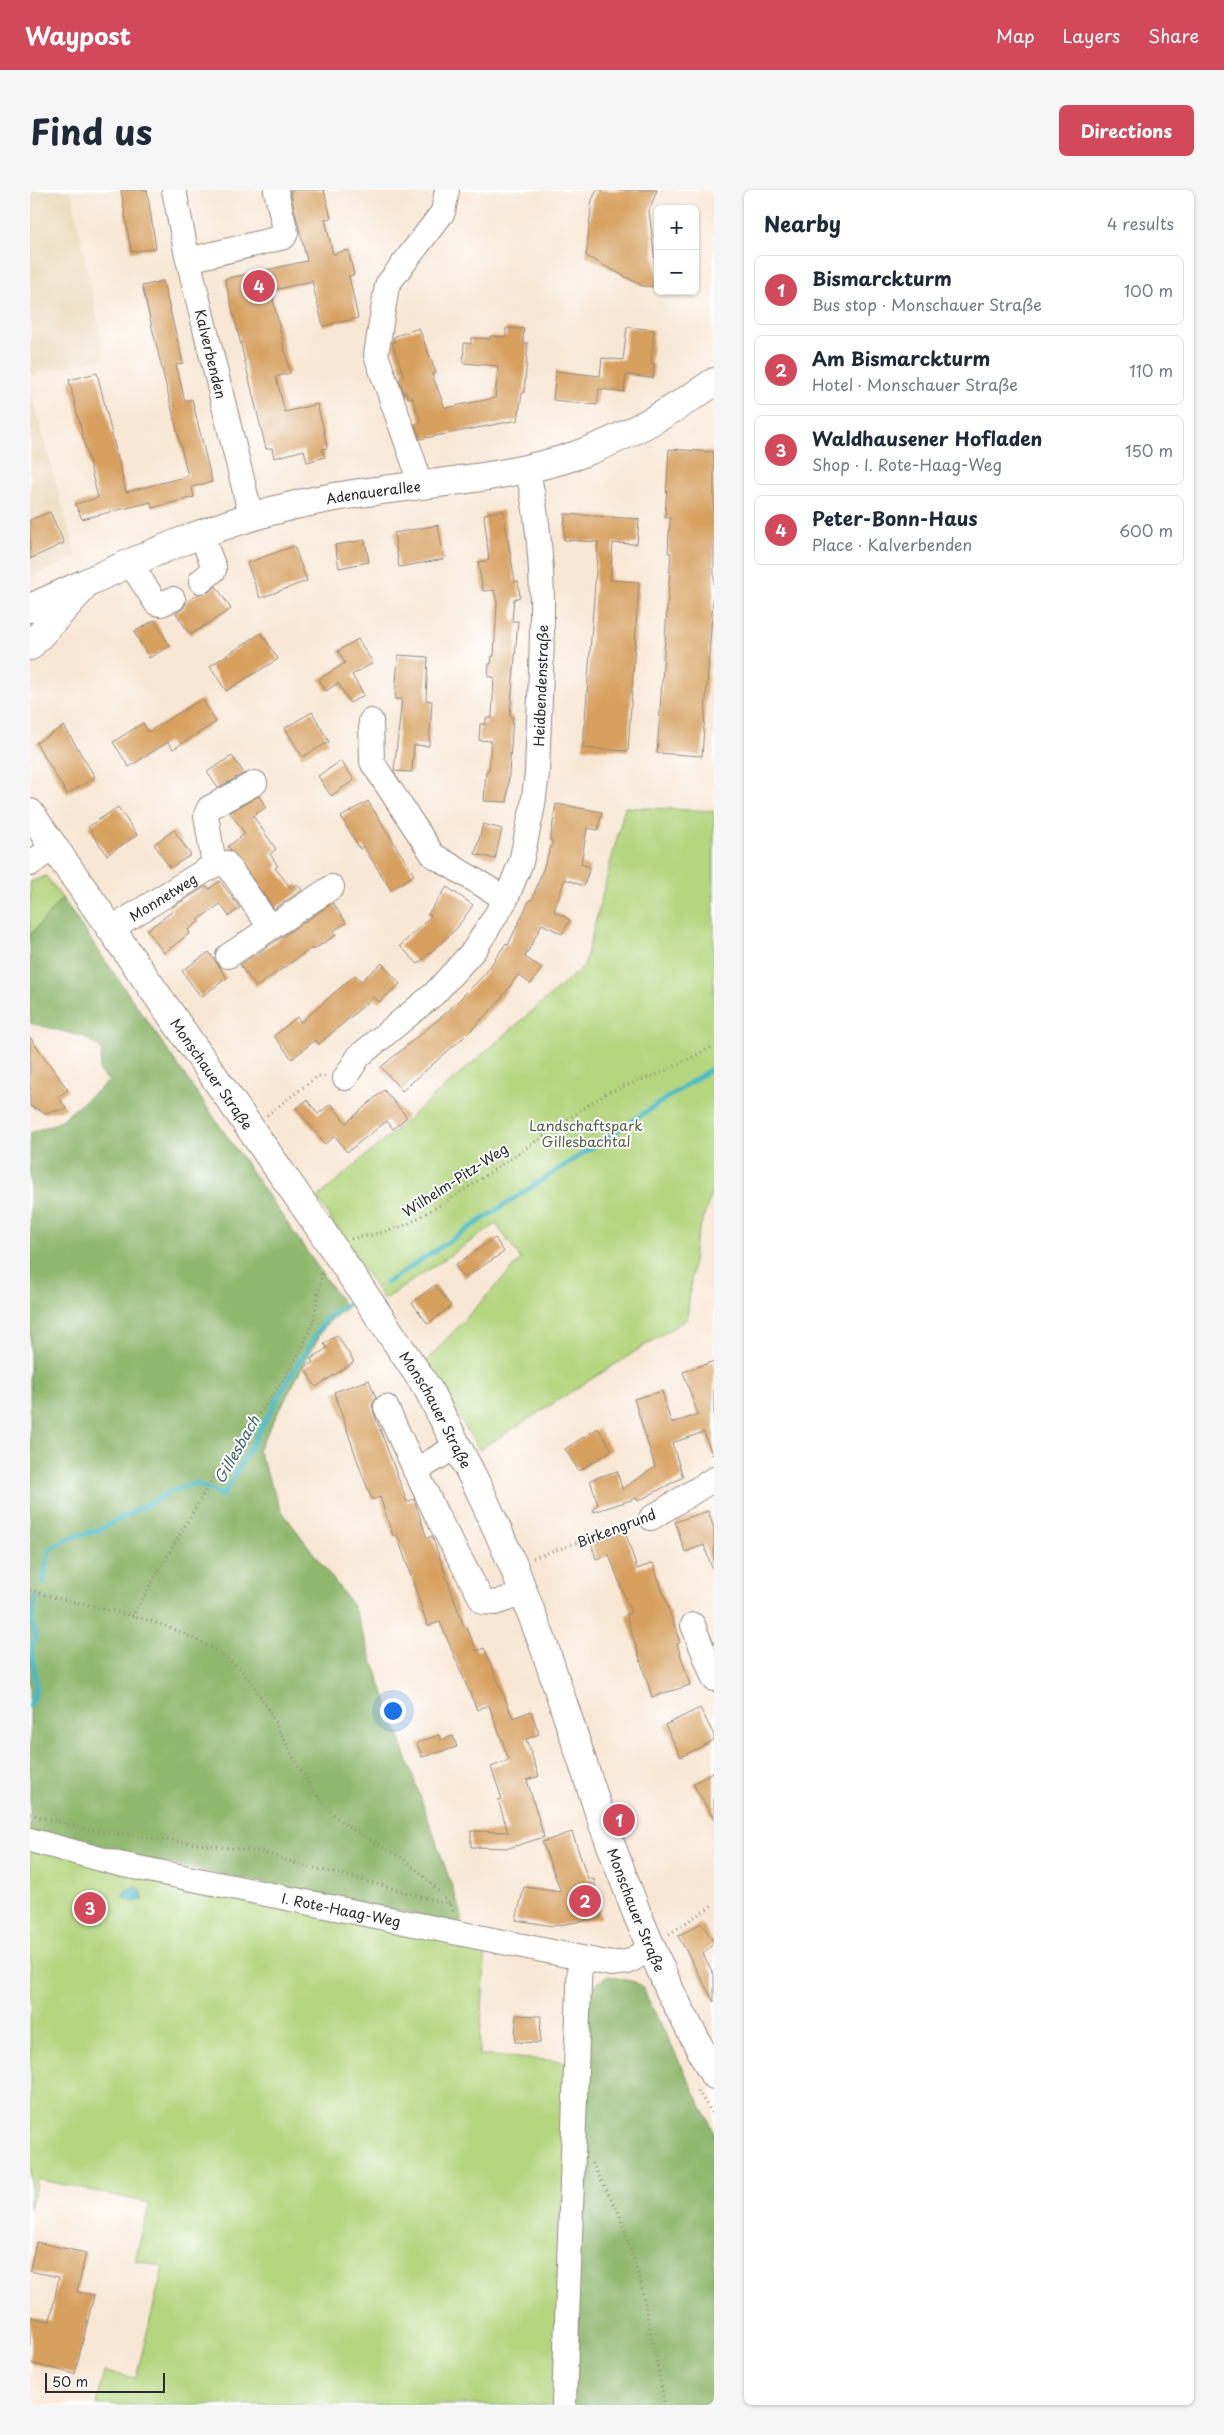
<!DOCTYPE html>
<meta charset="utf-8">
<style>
:root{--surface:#fff;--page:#f6f6f7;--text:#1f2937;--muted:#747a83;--line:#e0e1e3;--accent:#d1495b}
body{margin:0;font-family:"Playpen Sans",sans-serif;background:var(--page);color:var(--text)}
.controls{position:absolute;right:15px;top:15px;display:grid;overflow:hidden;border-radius:8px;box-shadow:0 1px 4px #0004}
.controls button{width:45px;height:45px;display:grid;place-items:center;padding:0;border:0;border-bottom:1px solid var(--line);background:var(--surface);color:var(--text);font:25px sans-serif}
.scale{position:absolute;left:15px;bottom:12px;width:120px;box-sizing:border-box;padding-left:5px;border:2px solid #2b2b2b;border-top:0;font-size:14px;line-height:18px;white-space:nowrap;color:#2b2b2b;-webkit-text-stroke:4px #fff;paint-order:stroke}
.you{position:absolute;left:362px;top:1520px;width:18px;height:18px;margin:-12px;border:4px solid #fff;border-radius:50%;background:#1a73e8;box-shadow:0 0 0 8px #1a73e833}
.badge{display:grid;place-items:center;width:32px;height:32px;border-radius:50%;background:var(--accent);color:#fff;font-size:16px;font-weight:700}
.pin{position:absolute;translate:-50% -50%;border:2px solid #fff;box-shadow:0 1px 5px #0006}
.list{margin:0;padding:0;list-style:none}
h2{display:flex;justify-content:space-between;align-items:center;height:65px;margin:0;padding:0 20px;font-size:21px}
h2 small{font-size:16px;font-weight:400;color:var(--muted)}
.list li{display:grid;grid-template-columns:32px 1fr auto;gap:15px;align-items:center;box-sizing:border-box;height:70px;margin:0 10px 10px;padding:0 10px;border:1px solid var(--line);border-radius:8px}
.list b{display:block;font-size:19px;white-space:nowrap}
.list p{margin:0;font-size:16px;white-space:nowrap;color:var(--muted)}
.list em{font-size:16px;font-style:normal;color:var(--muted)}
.map{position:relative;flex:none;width:684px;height:2215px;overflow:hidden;border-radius:8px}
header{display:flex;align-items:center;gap:30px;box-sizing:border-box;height:70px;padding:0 25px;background:var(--accent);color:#fff}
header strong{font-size:24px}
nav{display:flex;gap:28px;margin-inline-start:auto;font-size:18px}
.intro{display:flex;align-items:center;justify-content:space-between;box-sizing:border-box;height:120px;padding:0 30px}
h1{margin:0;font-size:35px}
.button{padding:12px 22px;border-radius:8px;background:var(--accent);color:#fff;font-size:18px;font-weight:700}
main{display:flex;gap:30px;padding:0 30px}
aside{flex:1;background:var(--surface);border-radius:8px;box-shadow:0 1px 4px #0004}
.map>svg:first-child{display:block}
.built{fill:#ead9ba}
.green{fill:#b4d67f;stroke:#708055;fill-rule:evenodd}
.forest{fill:#8fb76e;stroke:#5d714c}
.water{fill:#4cbac5;stroke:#3c7278}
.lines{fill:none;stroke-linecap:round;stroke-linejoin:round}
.stream{stroke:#4cbac5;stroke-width:5}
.building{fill:#d7a05e}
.minor-casing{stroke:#928980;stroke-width:26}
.major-casing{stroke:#928980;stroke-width:30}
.path{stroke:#928980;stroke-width:3;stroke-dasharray:1 4;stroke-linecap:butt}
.minor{stroke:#fff;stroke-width:24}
.major{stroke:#fff;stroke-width:28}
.labels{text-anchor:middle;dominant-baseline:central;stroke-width:4;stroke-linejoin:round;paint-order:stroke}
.street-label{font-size:14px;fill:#2b2b2b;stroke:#fff}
.park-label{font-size:14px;fill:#545e44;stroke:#fff}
.water-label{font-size:15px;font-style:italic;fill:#386469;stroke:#fff}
</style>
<header>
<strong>Waypost</strong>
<nav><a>Map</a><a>Layers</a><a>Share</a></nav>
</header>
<div class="intro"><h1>Find us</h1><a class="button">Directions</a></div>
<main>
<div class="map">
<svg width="684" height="2215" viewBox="0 0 684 2215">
<rect width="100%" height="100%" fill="#fff"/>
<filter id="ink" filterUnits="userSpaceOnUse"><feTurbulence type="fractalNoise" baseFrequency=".02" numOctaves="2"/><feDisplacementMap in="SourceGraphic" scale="10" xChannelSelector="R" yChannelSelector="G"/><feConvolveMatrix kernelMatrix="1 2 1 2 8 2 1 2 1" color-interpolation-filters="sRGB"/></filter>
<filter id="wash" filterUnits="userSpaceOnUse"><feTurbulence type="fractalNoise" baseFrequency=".0096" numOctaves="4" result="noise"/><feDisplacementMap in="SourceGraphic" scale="20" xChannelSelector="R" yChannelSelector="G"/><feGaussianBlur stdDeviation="1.12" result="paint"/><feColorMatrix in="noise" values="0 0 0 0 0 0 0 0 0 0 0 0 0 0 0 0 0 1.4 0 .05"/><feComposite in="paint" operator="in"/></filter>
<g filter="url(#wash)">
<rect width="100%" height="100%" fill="#f8e7d4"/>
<path class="built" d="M0 0H41L75 167 0 185Z
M0 201 47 368 0 387Z"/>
<path class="green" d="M595 617 684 621V996L665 1053 657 1129 449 1260 395 1172 491 1069 466 1034 354 1110 287 1008 554 776Z
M16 686 32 708 0 746V692Z
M0 1655 456 1758 449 1865 541 1872 529 2215H67L74 2182 106 2188 133 2077 105 2070 120 2013 7 1989 0 2019ZM104 1697 111 1700 113 1710 96 1700Z"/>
<path class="forest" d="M32 708 316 1118 295 1135 228 1260 251 1320 323 1416 431 1722 432 1734 0 1645V943L29 932 79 891 69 882 72 860 55 847 0 833V746Z
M578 1786 605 1792 612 1797 684 1941V2215H532L555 1810 563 1796Z"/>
<path class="water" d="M104 1697 111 1700 113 1710 103 1712 93 1707 96 1700Z"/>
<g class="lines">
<path class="stream" d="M356 1093 684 877
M13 1393 19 1360 40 1348 69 1340 140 1302 165 1293 193 1306 253 1199 294 1131 309 1118 317 1115
M0 1516 4 1508 6 1492 2 1460 6 1445 2 1430 6 1406"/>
</g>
<g id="blocks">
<path class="building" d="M91 0H117L126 58 101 62Z
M260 0H294L301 28 295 29 303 64 318 60 324 85 319 86 328 128 293 136 282 91 241 101 260 183 246 187 255 222 287 214 294 241 297 258 292 259 295 267 277 272 274 260 244 268 242 258 236 259 195 89 277 71Z
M567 0H627L619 21 628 97 613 96 556 66 562 10Z
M133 91 153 173 146 175 155 211 162 209 182 292 162 297 164 307 122 318 121 312 52 329 45 314 68 308 39 190 67 183 96 302 158 286 112 96Z
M597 137 624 140 621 174H624L623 188 596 185 594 202 569 199 567 215 523 210 526 181 570 186 572 168 593 170Z
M389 138 406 183 402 184 415 218 465 208 468 176 433 173 434 153 441 154V148L460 149V146L476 147V138L494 139 493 153H498L494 203H492L488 230 390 249 385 234 391 232 382 207 378 208 376 202 374 203 369 189 374 186 362 153 365 152 363 147Z
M639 259 684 262V396L672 566 627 563 641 363H638L640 328H635Z
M473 320 485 392 488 391 490 407 484 409 482 431H488L480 526 483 527 477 612 454 611 456 581H459L461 551 449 550 450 534H456V528H462L464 487H458L459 474H461L462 466H464L467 413 464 400 453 401 448 372 459 370 454 324Z
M20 322 34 353 0 369V330Z
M535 324 609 329 607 354 583 353 580 390 609 392 598 561 553 558 568 352 534 350Z
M408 335 414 369 369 377 364 343Z
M335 350 339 372 309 378 305 355Z
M264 356 277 391 230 408 217 373Z
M186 396 201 419 160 445 146 423 154 418 156 412 169 404 179 402Z
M125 430 140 456 119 468 104 442Z
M231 443 248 469 196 501 180 476Z
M328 449 343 473 322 485 334 505 320 513 308 493 296 501 289 489 315 473 308 461Z
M368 465 398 467 396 510 402 511 399 556 384 555 382 582 364 581 372 509H365Z
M172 509 186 532 143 559 138 552 99 577 83 552 113 533 118 542Z
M282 522 299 552 272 567 255 538Z
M34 536 65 587 37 604 6 553Z
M202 566 214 583 188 598 177 582Z
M311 571 324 590 301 606 288 586Z
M229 606 236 617 223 626 246 659 240 664 248 676 245 678 261 698 267 694 272 700 244 719 198 656 215 644 200 622Z
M338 611 384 685 361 700 333 656 330 659 311 627Z
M526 614 572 622 568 640 557 638 551 674 560 677 554 696 535 689 524 721 540 730 532 744 512 734 495 767 512 778 501 794 488 785 468 813 433 848 372 901 351 877 415 824 455 784 476 753 478 755 500 709 502 710 523 651H520Z
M88 617 107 645 77 665 58 637Z
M453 634 472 639 465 669 445 664Z
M144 640 161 665 140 678 124 654Z
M190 691 210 718 199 726 190 714 168 730 170 731 158 740 160 743 134 763 117 740 143 721 141 718 177 696 179 699Z
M417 697 443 715 427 738 388 774 370 756 401 726 398 724Z
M303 713 316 733 303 741 306 745 283 760 282 758 226 797 210 775Z
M179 762 197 788 171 807 152 781Z
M352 773 370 794 349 812 344 807 289 854 285 850 262 869 244 846 267 827 271 832 325 785 331 791Z
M0 847 38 900 28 907 37 919 15 923 0 916Z
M354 900 377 927 363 939 357 931 317 962 305 946 295 954 266 918 277 910 288 924 301 914 316 933Z
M465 1048 474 1062 434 1088 425 1075Z
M405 1095 421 1116 398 1134 382 1113Z
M307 1145 324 1172 286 1197 274 1178 283 1172 281 1169 297 1158 294 1154Z
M684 1171V1264L682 1265 674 1242 642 1253 653 1287 608 1311 607 1308 564 1322 563 1319 568 1315 560 1290 587 1281 592 1299 625 1277 604 1209 632 1201 641 1233 668 1225 653 1182Z
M339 1190 346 1208 342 1215 344 1223 377 1312 384 1309 397 1348 402 1346 434 1437 436 1436 447 1461 454 1458 483 1528 501 1521 509 1544 496 1549 509 1586 497 1590 514 1647 479 1658 441 1657V1641L478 1642 468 1610 472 1609 461 1577 479 1570 459 1515 447 1520 410 1432 398 1436 367 1345 363 1346 350 1307 342 1310 331 1281 304 1202Z
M568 1238 582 1260 549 1281 535 1259Z
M678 1321 684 1338V1378H682L674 1355 655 1362 645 1332Z
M595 1341 607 1379 623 1373 650 1453 647 1454 660 1495 622 1507 596 1425 601 1423 579 1365 566 1369 561 1352Z
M670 1518 684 1545V1550L651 1567 635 1535Z
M409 1545 411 1550 423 1546 427 1557 392 1567 387 1553Z
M684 1581V1629L663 1594Z
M542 1642 558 1689H564L571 1728 523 1736 486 1730 494 1697 531 1702 512 1652Z
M670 1734 673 1735 684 1753 673 1764 684 1785V1812L648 1746Z
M486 1825 511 1826 510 1853 485 1852Z
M6 2052 56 2063 47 2102 64 2105 45 2184 0 2173V2127L20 2131 29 2087 0 2081Z"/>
</g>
</g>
<g filter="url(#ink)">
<use href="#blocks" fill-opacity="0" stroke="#928980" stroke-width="1"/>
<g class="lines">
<defs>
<g id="minor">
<path id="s1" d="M144 0 156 61 221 326"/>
<path d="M158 70 254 47 256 43 246 1"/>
<path d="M387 295 385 276 346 165 357 95 413 22 417 0"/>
<path d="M170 343 184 377V380L171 391"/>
<path d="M100 373 126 413 131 414 143 409"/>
<path d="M341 531 342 572 403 665 476 709"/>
<path d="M225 593 179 618 176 625 184 675 196 673 240 737"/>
<path d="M0 674 23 657"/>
<path id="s2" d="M81 739 184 675"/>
<path d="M198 766 302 697"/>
<path id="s3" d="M315 888 329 866 404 804 444 760 476 709 491 672 503 615 507 583C510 481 521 378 497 278"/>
<path d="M356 1217 406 1324 453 1412 465 1413 494 1403"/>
<path d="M385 1281 427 1256"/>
<path d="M621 1328 684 1289"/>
<path d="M663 1435 684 1489"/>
<path id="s4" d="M0 1650 89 1674 581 1774 598 1772 621 1758"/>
<path d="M534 2215 550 1768"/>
</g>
<g id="major">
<path id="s5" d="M0 418C86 380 169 338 261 316 355 293 455 296 547 265 597 247 641 222 684 192"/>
<path d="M0 456 51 400"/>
<path id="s6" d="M0 623 287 1034 398 1199 450 1301 483 1375 515 1459 573 1634 607 1724 640 1801 684 1885"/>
</g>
</defs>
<use href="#minor" class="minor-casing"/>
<use href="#major" class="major-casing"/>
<path class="path" d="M237 925 288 886 297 887
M321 1049 359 1041 378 1034 430 1003 578 902 633 882 684 856
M503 1368 604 1333
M0 1400C66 1421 142 1425 198 1470 204 1474 211 1478 215 1484 249 1528 264 1584 303 1624 322 1643 348 1653 370 1667 390 1680 406 1698 422 1716L424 1723
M102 1427 181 1291 247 1199 272 1159 283 1132 293 1080
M0 1624 59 1640 232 1662 274 1676 318 1686 421 1715
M53 1730 65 1732 69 1715 79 1717
M639 1744 684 1714
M668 1901 684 1926
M562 1973 589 2023 610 2090 635 2215"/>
<use href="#minor" class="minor"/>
<use href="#major" class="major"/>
</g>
</g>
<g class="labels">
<g class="street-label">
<text stroke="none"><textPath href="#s1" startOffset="168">Kalverbenden</textPath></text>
<text stroke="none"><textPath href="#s5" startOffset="364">Adenauerallee</textPath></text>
<text stroke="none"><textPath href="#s3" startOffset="461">Heidbendenstraße</textPath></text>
<text stroke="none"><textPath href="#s2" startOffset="61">Monnetweg</textPath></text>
<text stroke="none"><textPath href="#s6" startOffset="318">Monschauer Straße</textPath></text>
<text transform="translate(425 990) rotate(-33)">Wilhelm-Pitz-Weg</text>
<text stroke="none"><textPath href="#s6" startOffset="722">Monschauer Straße</textPath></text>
<text transform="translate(586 1338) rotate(-21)">Birkengrund</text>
<text stroke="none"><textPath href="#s4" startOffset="319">I. Rote-Haag-Weg</textPath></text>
<text stroke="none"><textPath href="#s6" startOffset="1262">Monschauer Straße</textPath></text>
</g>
<g class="park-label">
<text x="556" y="935">Landschaftspark<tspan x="556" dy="16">Gillesbachtal</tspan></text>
</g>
<g class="water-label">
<text transform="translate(206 1259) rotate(-60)">Gillesbach</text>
</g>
</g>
</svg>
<div class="controls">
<button>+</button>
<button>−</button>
</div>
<div class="scale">50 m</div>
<div class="you"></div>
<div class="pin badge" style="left:589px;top:1630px">1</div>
<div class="pin badge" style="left:555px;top:1711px">2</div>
<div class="pin badge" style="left:60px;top:1718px">3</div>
<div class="pin badge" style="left:229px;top:96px">4</div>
</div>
<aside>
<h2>Nearby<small>4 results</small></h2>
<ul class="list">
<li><span class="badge">1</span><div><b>Bismarckturm</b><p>Bus stop · Monschauer Straße</p></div><em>100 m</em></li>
<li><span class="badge">2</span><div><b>Am Bismarckturm</b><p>Hotel · Monschauer Straße</p></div><em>110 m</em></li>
<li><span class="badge">3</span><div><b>Waldhausener Hofladen</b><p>Shop · I. Rote-Haag-Weg</p></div><em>150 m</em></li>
<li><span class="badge">4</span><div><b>Peter-Bonn-Haus</b><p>Place · Kalverbenden</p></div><em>600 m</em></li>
</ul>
</aside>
</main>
